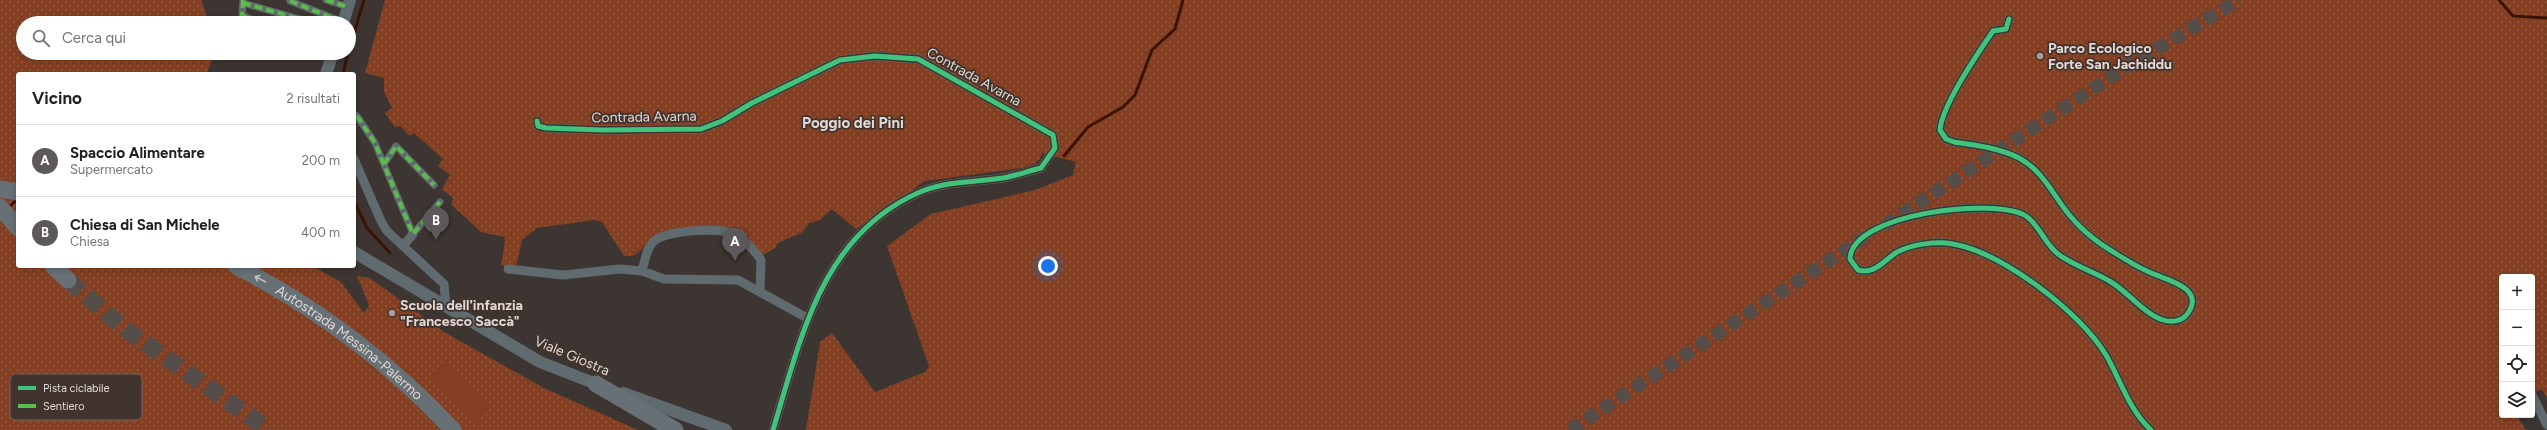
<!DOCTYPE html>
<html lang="it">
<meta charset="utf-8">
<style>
:root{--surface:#fff;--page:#f6f6f6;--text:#202124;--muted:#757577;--line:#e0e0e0;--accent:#5d595a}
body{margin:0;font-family:Figtree,sans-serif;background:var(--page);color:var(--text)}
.controls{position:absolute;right:12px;bottom:12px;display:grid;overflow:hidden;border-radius:4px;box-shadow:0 2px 6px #0003}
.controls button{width:36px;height:36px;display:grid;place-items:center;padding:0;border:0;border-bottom:1px solid var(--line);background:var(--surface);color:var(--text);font:20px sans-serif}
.you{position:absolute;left:1048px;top:266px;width:14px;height:14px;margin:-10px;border:3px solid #fff;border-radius:50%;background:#1a73e8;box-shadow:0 0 0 6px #1a73e833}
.badge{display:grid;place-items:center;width:26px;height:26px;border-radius:50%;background:var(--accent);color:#fff;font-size:13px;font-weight:700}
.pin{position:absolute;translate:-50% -33px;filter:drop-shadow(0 1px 2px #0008)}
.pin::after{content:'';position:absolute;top:21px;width:14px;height:12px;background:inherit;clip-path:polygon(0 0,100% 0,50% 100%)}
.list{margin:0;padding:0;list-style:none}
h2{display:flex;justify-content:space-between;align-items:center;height:52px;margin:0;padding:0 16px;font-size:17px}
h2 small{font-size:13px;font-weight:400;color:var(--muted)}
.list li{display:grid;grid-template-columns:26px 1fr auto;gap:12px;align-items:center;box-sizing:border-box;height:72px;padding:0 16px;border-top:1px solid var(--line)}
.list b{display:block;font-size:15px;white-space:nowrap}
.list p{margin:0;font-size:13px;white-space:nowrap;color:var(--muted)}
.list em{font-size:13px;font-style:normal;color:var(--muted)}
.icon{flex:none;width:22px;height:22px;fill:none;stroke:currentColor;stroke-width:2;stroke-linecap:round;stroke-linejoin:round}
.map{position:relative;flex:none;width:2547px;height:430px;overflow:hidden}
.search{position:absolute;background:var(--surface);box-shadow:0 2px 6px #0003;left:16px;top:16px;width:340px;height:44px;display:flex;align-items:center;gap:10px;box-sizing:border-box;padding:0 14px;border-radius:22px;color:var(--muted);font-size:15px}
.panel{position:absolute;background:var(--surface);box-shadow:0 2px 6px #0003;left:16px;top:72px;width:340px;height:196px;border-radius:4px}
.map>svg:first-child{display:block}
.grass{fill:url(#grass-dots)}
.park{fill:#843f22}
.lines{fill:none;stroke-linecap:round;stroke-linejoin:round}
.stream{stroke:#3b1305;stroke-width:3}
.secondary-tunnel{stroke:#554d4a;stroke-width:13;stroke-dasharray:13 6;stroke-linecap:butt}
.motorway-tunnel{stroke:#554d4a;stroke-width:17;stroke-dasharray:17 8;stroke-linecap:butt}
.pedestrian{stroke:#606b6f;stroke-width:7}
.minor{stroke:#606b6f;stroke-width:9}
.tertiary{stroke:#606b6f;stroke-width:12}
.motorway{stroke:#667075;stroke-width:17}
.quiet{stroke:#5cbc4b;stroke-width:4;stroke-dasharray:8 4;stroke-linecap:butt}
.cycleway-casing{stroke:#41332d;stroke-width:8}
.cycleway{stroke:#40c37c;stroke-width:5}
.oneway{stroke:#c2bdbc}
.poi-dot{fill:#a79e9b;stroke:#41332d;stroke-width:1.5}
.labels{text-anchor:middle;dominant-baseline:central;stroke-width:3.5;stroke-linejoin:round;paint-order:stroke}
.poi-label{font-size:14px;font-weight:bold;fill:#e1d7d4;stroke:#41332d;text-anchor:start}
.street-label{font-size:14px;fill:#e1d7d4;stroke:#41332d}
.neighbourhood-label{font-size:15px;font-weight:bold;fill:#e1d7d4;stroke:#41332d}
.key{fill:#41332d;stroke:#71645f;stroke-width:1}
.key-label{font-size:11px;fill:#e1d7d4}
</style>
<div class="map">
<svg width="2547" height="430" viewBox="0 0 2547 430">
<defs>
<pattern id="grass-dots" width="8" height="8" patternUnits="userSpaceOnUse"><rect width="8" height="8" fill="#843f22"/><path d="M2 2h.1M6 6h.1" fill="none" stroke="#955a41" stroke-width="1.8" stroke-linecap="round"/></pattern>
</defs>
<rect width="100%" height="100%" fill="#3c3532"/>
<path class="grass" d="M0 0H201L209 23H23V53H215L206 74H18V266H312L341 282 364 313 369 305 357 276 370 278 444 332 544 388 638 430H0Z
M385 0H2547V398L2542 389 2532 394V277H2502V415H2516L2526 430H806L820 342 832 333 875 392 925 372 929 366 887 246 931 214 1035 190 1073 175 1076 162 1042 153C1039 165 1031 165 1021 168L925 181 856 229 832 209 820 220 809 223 803 232 778 243 775 248 763 255 743 236 671 230C664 232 657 233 651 239 641 248 639 258 624 256L602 222 594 220 537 228 522 240 516 266H501L505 240 504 237 481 232 451 204 453 198 442 189 450 175 438 166 443 159 414 133 410 136 400 126 395 127 385 113 392 108 384 92V78L365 73Z"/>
<path class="park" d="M448 361 492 405 475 425 427 377Z"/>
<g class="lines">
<path class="stream" d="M2499 0 2513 16 2547 18
M349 50 364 0
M343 74 348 53
M1064 156 1088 127 1123 107 1135 95 1152 50 1175 29 1183 0
M354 201 367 228 390 253
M9 207 18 199"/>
<path class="secondary-tunnel" d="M1885 225 2129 65 2239 0
M1570 430 1865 237"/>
<path class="motorway-tunnel" d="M68 280 125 329 269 430"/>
<path class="pedestrian" d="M243 0 242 15 260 23
M326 0 348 7
M290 1 343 22
M243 3 314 23
M357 116 375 143 413 234 440 202
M384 164 396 146 434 185"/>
<path class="minor" d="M2009 19 2006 29 1993 31C1978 53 1942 105 1940 130L1946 139 1954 142C1976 145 1999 148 2019 158 2041 170 2050 189 2064 208 2077 226 2096 242 2115 253 2126 260 2137 267 2149 272 2163 279 2206 287 2188 313 2183 321 2172 323 2163 320 2143 313 2129 293 2111 282 2095 272 2074 266 2058 254 2045 244 2039 225 2026 216 1996 197 1851 213 1850 259L1858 270C1875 275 1884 260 1897 252 1913 244 1936 241 1953 244 2003 253 2080 312 2106 355 2120 379 2129 410 2151 430
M537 121 538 126 546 128 603 130 701 129 722 121 752 103 840 60 875 56 918 59 1053 135 1055 148 1041 168C1028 171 1015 176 1003 178 975 182 947 181 920 192 821 235 801 338 773 430
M354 159 381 221 387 231 403 246
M413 234 403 246 444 284 446 307
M508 269 563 275 620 269 642 271 664 279 738 280 807 318
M642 271C645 261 646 249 653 242 664 230 720 227 734 234 744 239 755 251 761 260L760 292
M2532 395 2547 425"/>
<path class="tertiary" d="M343 23 350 0
M326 74 333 53
M354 252 540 362 604 387
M623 393 726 430"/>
<g class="motorway">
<path d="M0 189 18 192"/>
<path d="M0 207 18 228"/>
<path d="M53 266 68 280"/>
<path id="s1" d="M236 266C318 308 390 363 453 430"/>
<path d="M596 384 675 430"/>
</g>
<path class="quiet" d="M243 0 242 15 260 23
M326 0 348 7
M290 1 343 22
M243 3 314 23
M357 116 375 143 413 234 440 202
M384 164 396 146 434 185"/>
<defs>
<path id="cycleway" d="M2009 19 2006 29 1993 31C1978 53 1942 105 1940 130L1946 139 1954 142C1976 145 1999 148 2019 158 2041 170 2050 189 2064 208 2077 226 2096 242 2115 253 2126 260 2137 267 2149 272 2163 279 2206 287 2188 313 2183 321 2172 323 2163 320 2143 313 2129 293 2111 282 2095 272 2074 266 2058 254 2045 244 2039 225 2026 216 1996 197 1851 213 1850 259L1858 270C1875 275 1884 260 1897 252 1913 244 1936 241 1953 244 2003 253 2080 312 2106 355 2120 379 2129 410 2151 430
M537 121 538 126 546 128 603 130 701 129 722 121 752 103 840 60 875 56 918 59 1053 135 1055 148 1041 168C1028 171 1015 176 1003 178 975 182 947 181 920 192 821 235 801 338 773 430"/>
</defs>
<use href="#cycleway" class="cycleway-casing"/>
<use href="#cycleway" class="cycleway"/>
</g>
<defs><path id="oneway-shaft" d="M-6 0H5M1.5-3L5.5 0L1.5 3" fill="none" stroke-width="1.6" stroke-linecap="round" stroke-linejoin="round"/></defs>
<use class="oneway" href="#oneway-shaft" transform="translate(260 279) rotate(-152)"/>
<g class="poi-dot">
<circle cx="2040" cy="56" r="4"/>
<circle cx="392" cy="313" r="4"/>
</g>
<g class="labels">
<g class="poi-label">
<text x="2048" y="48">Parco Ecologico<tspan x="2048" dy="16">Forte San Jachiddu</tspan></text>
<text x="400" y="305">Scuola dell'infanzia<tspan x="400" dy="16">"Francesco Saccà"</tspan></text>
</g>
<g class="street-label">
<text transform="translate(974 77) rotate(29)">Contrada Avarna</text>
<text transform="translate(644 117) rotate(-1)">Contrada Avarna</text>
<text stroke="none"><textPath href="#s1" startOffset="137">Autostrada Messina-Palermo</textPath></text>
<text transform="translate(572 356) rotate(23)">Viale Giostra</text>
</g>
<g class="neighbourhood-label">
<text x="853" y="123">Poggio dei Pini</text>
</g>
</g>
<rect x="10" y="374" width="132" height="46" rx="6" class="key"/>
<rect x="18" y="386" width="18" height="4" fill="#40c37c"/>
<rect x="18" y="404" width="18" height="4" fill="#5cbc4b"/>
<g class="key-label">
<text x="43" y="392">Pista ciclabile</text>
<text x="43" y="410">Sentiero</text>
</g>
</svg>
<div class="controls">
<button>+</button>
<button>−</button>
<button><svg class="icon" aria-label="locate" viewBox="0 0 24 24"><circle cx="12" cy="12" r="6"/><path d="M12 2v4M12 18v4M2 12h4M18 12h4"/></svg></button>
<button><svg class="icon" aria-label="layers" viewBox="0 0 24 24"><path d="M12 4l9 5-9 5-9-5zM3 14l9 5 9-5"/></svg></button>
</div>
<div class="you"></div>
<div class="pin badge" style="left:735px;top:261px">A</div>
<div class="pin badge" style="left:436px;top:240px">B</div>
<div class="search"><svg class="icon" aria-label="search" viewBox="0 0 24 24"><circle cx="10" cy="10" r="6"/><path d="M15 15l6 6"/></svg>Cerca qui</div>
<section class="panel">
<h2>Vicino<small>2 risultati</small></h2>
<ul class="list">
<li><span class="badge">A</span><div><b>Spaccio Alimentare</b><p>Supermercato</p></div><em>200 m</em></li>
<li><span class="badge">B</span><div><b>Chiesa di San Michele</b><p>Chiesa</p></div><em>400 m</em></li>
</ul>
</section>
</div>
